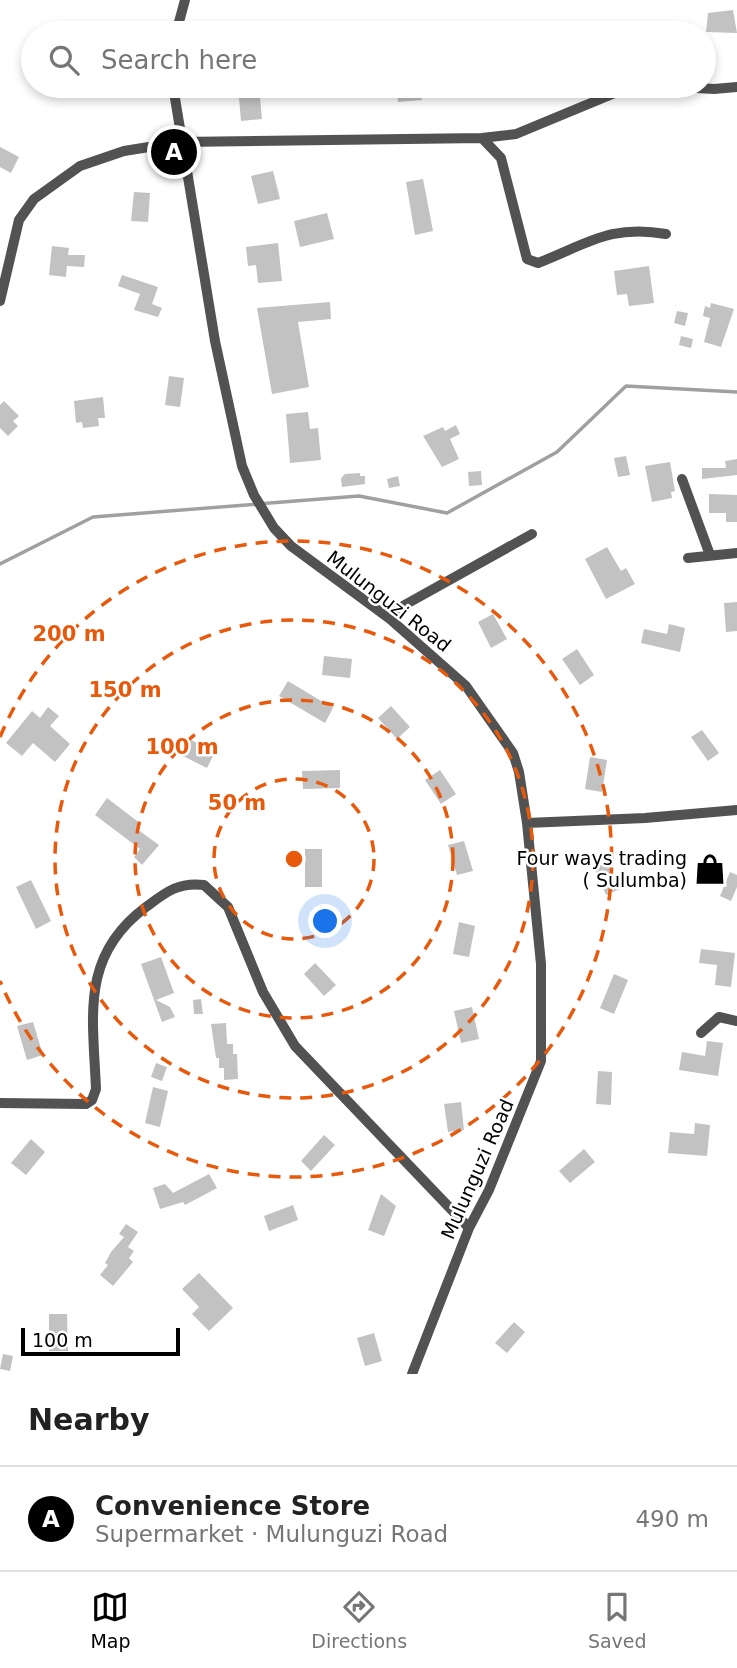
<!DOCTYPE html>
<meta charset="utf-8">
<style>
:root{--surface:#fff;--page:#f2f2f2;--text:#222;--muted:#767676;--line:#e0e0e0;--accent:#000}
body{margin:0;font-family:"DejaVu Sans",sans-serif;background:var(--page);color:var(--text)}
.scale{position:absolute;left:21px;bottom:18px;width:159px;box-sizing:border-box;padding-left:7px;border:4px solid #000;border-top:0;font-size:19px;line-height:24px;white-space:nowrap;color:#000;-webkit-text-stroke:5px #fff;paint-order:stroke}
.you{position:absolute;left:326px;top:922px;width:24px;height:24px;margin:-18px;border:5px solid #fff;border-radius:50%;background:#1a73e8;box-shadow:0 0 0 10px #1a73e833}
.badge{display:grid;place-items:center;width:46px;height:46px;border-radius:50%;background:var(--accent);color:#fff;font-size:23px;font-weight:700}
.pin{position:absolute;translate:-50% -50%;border:4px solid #fff;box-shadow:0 2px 7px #0006}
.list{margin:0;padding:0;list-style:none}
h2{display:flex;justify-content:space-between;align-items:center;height:91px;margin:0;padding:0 28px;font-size:30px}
h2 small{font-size:23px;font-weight:400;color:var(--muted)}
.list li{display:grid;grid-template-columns:46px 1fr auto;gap:21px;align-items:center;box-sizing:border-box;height:105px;padding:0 28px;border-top:2px solid var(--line)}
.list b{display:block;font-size:26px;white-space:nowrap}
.list p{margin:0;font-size:23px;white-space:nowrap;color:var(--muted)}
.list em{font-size:23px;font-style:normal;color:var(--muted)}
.icon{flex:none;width:38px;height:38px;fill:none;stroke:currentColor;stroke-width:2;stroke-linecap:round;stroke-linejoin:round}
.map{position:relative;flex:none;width:737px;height:1374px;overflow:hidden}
.search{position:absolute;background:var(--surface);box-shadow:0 4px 10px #0003;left:21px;right:21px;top:21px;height:77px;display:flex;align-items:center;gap:18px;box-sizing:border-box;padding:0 24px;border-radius:38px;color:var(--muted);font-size:26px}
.sheet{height:196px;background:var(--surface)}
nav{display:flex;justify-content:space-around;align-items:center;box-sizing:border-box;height:98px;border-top:2px solid var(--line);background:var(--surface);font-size:19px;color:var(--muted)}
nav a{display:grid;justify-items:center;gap:4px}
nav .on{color:var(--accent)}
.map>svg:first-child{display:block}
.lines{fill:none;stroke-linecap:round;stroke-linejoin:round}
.stream{stroke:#a0a0a0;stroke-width:3.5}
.building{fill:#c2c2c2}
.street{stroke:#525252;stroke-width:10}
.ring{fill:none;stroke:#e8590c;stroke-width:3.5;stroke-dasharray:12 9}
.labels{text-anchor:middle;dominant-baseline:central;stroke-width:5;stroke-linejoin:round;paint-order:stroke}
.street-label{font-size:19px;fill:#000;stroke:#fff}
.poi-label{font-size:19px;fill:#000;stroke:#fff;text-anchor:end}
.centre{fill:#e8590c;stroke:#fff;stroke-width:3.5}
.ring-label{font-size:21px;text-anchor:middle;font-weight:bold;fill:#e8590c;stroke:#fff;stroke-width:5;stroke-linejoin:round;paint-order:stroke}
</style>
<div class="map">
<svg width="737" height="1374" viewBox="0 0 737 1374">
<rect width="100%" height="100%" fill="#fff"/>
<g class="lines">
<path class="stream" d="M0 564 93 517 359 496 447 513 557 452 626 386 737 392"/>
</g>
<path class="building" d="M733 10 737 33 706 32 708 13Z
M680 23H691V33H680Z
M57 86H91L87 97Z
M238 86H259L262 119 241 121Z
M321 86H342L343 96 322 97Z
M396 86H420L422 100 398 102Z
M0 147 19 157 11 173 0 167Z
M273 171 280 199 258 204 251 176Z
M423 179 433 231 415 235 406 182Z
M134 192 150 193 148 222 131 221Z
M327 213 334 239 300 247 294 221Z
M278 243 282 281 258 283 256 265 248 266 246 247Z
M52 246 69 248 68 255H85L84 267 67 266 66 277 49 275Z
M649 266 654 303 629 306 627 294 617 295 614 271Z
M122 275 158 287 152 304 162 308 158 317 134 310 140 294 118 286Z
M330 302 331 319 298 322 309 387 272 394 257 308Z
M711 303 734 309 721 347 704 342 710 318 703 316 705 306 710 308Z
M677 311 688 313 685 326 674 323Z
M681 336 693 339 691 348 679 345Z
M169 376 184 378 180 407 165 405Z
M103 397 105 418H98L99 426 83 428 82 422 76 423 74 401Z
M4 401 19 416 13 421 18 426 8 436 0 428V405Z
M308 412 310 429 318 428 321 460 290 463 286 414Z
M456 425 460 434 450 439 459 459 442 467 423 436 443 427 445 431Z
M626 456 630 475 618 477 614 458Z
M737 459V475L702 479V468H726L725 461Z
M670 462 675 491 671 492 672 498 652 502 645 466Z
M481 471 482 485 469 486 468 472Z
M360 473V476H365V484L342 487 341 478 345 474Z
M398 476 400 486 389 488 387 479Z
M709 494 737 495V522H726V513H709Z
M607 547 621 571 626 568 635 584 606 599 585 559Z
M737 602V631L726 632 724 603Z
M493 614 507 639 491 648 478 622Z
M669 624 685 628 680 652 641 643 644 629 667 634Z
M577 649 594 675 580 685 562 659Z
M324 656 352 659 350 678 322 675Z
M288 681 333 708 325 723 279 696Z
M391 706 410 727 397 739 378 718Z
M48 707 59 716 50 726 70 744 55 762 33 743 22 756 6 743 32 711 40 718Z
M702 730 719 753 708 761 691 737Z
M187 738 215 752 207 768 179 754Z
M590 757 607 760 602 792 585 789Z
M340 770V788L303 789 302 771Z
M440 770 456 794 441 804 425 780Z
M107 798 141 824 137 829 159 845 142 865 134 857 140 849 95 815Z
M464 841 473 871 457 875 448 845Z
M305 849H322V887H305Z
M607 862 620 889 606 895 594 868Z
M730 872 737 875V887L731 901 720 896Z
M31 880 51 921 36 929 16 887Z
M459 922 475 926 469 957 453 954Z
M701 949 735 953 731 987 715 985 717 965 699 963Z
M161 957 174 993 156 1000 170 1007 175 1017 162 1022 141 964Z
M315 963 336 985 324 996 304 974Z
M614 974 628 980 614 1014 600 1008Z
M201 999 203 1014H194L193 1000Z
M472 1007 479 1039 461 1043 454 1011Z
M33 1022 43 1055 27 1060 17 1026Z
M226 1023 227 1044H233V1054H237L238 1079 224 1080V1068H219V1058H216L211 1024Z
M707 1041 723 1043 718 1076 679 1070 682 1052 705 1056Z
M156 1063 167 1067 162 1081 151 1077Z
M598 1071 612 1072 611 1105 596 1104Z
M153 1087 168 1091 160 1127 145 1123Z
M461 1102 464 1130 448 1132 444 1104Z
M695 1123 710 1125 707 1156 668 1153 670 1132 694 1134Z
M324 1135 335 1145 311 1171 301 1161Z
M31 1139 45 1152 26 1175 11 1163Z
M584 1149 595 1162 570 1183 559 1171Z
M209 1174 217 1188 185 1205 183 1202 160 1209 153 1188 165 1184 173 1193Z
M381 1194 396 1206 384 1236 368 1230Z
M293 1205 298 1220 269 1231 264 1216Z
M126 1224 138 1232 128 1247 134 1251 129 1258 133 1262 113 1286 100 1275 108 1265 105 1263 111 1252 124 1237 119 1234Z
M199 1273 233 1308 209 1331 192 1314 199 1307 182 1289Z
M49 1314H67L68 1351H49Z
M514 1322 525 1332 507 1353 495 1343Z
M374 1333 382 1361 365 1366 357 1338Z
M3 1354 13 1356 10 1371 0 1369Z"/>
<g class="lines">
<path class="street" d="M176 33 185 0
M173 86 215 341 242 466 254 495 274 528 291 546 390 619 466 686 513 753 519 772 527 823 541 964V1061L489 1190 469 1228 412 1374
M661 86 714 89 737 87
M482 138 501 158 527 259 538 263C587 244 611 224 666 234
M0 301 19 220 34 199 80 166 124 151 180 142 482 138 516 134 627 88 642 86
M682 479 710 555
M688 558 737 553
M390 619 401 607 532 534
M527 823 645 818 737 810
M701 1033 719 1017 737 1021
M0 1103 86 1104 92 1100 96 1089C93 1016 80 956 146 907 166 892 178 882 204 885L228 907 263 992 295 1046 469 1228"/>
</g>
<g class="ring">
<circle cx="294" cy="859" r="80"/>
<circle cx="294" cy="859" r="159"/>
<circle cx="294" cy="859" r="239"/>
<path d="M0 737A318 318 0 1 1 0 981"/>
</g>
<defs>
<symbol id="shop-bare" viewBox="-9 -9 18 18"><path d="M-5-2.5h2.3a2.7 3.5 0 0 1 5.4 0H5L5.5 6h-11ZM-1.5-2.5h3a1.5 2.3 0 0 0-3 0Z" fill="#000" stroke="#fff" stroke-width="2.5" paint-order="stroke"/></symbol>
</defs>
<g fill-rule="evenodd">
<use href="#shop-bare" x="688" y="847" width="44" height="44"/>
</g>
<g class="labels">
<g class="street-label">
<text transform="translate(389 601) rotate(38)">Mulunguzi Road</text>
<text transform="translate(477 1169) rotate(-66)">Mulunguzi Road</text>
</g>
<g class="poi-label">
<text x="687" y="858">Four ways trading<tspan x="687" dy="22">( Sulumba)</tspan></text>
</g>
</g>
<circle cx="294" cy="859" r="10" class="centre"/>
<g class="ring-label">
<text x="69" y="641">200 m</text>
<text x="125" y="697">150 m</text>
<text x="182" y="754">100 m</text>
<text x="237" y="810">50 m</text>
</g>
</svg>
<div class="scale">100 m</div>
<div class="you"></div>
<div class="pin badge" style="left:174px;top:152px">A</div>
<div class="search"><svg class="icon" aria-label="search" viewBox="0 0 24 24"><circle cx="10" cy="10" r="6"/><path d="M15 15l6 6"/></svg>Search here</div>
</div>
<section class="sheet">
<h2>Nearby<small></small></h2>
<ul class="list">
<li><span class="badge">A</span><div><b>Convenience Store</b><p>Supermarket · Mulunguzi Road</p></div><em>490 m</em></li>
</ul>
</section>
<nav>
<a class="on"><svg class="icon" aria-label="map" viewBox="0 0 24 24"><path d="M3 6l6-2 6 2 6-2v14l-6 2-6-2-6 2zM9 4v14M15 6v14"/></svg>Map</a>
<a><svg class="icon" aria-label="directions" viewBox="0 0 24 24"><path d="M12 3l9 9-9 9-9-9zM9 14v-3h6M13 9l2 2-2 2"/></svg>Directions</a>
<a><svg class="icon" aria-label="saved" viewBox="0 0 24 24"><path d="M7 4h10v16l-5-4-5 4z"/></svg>Saved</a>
</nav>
